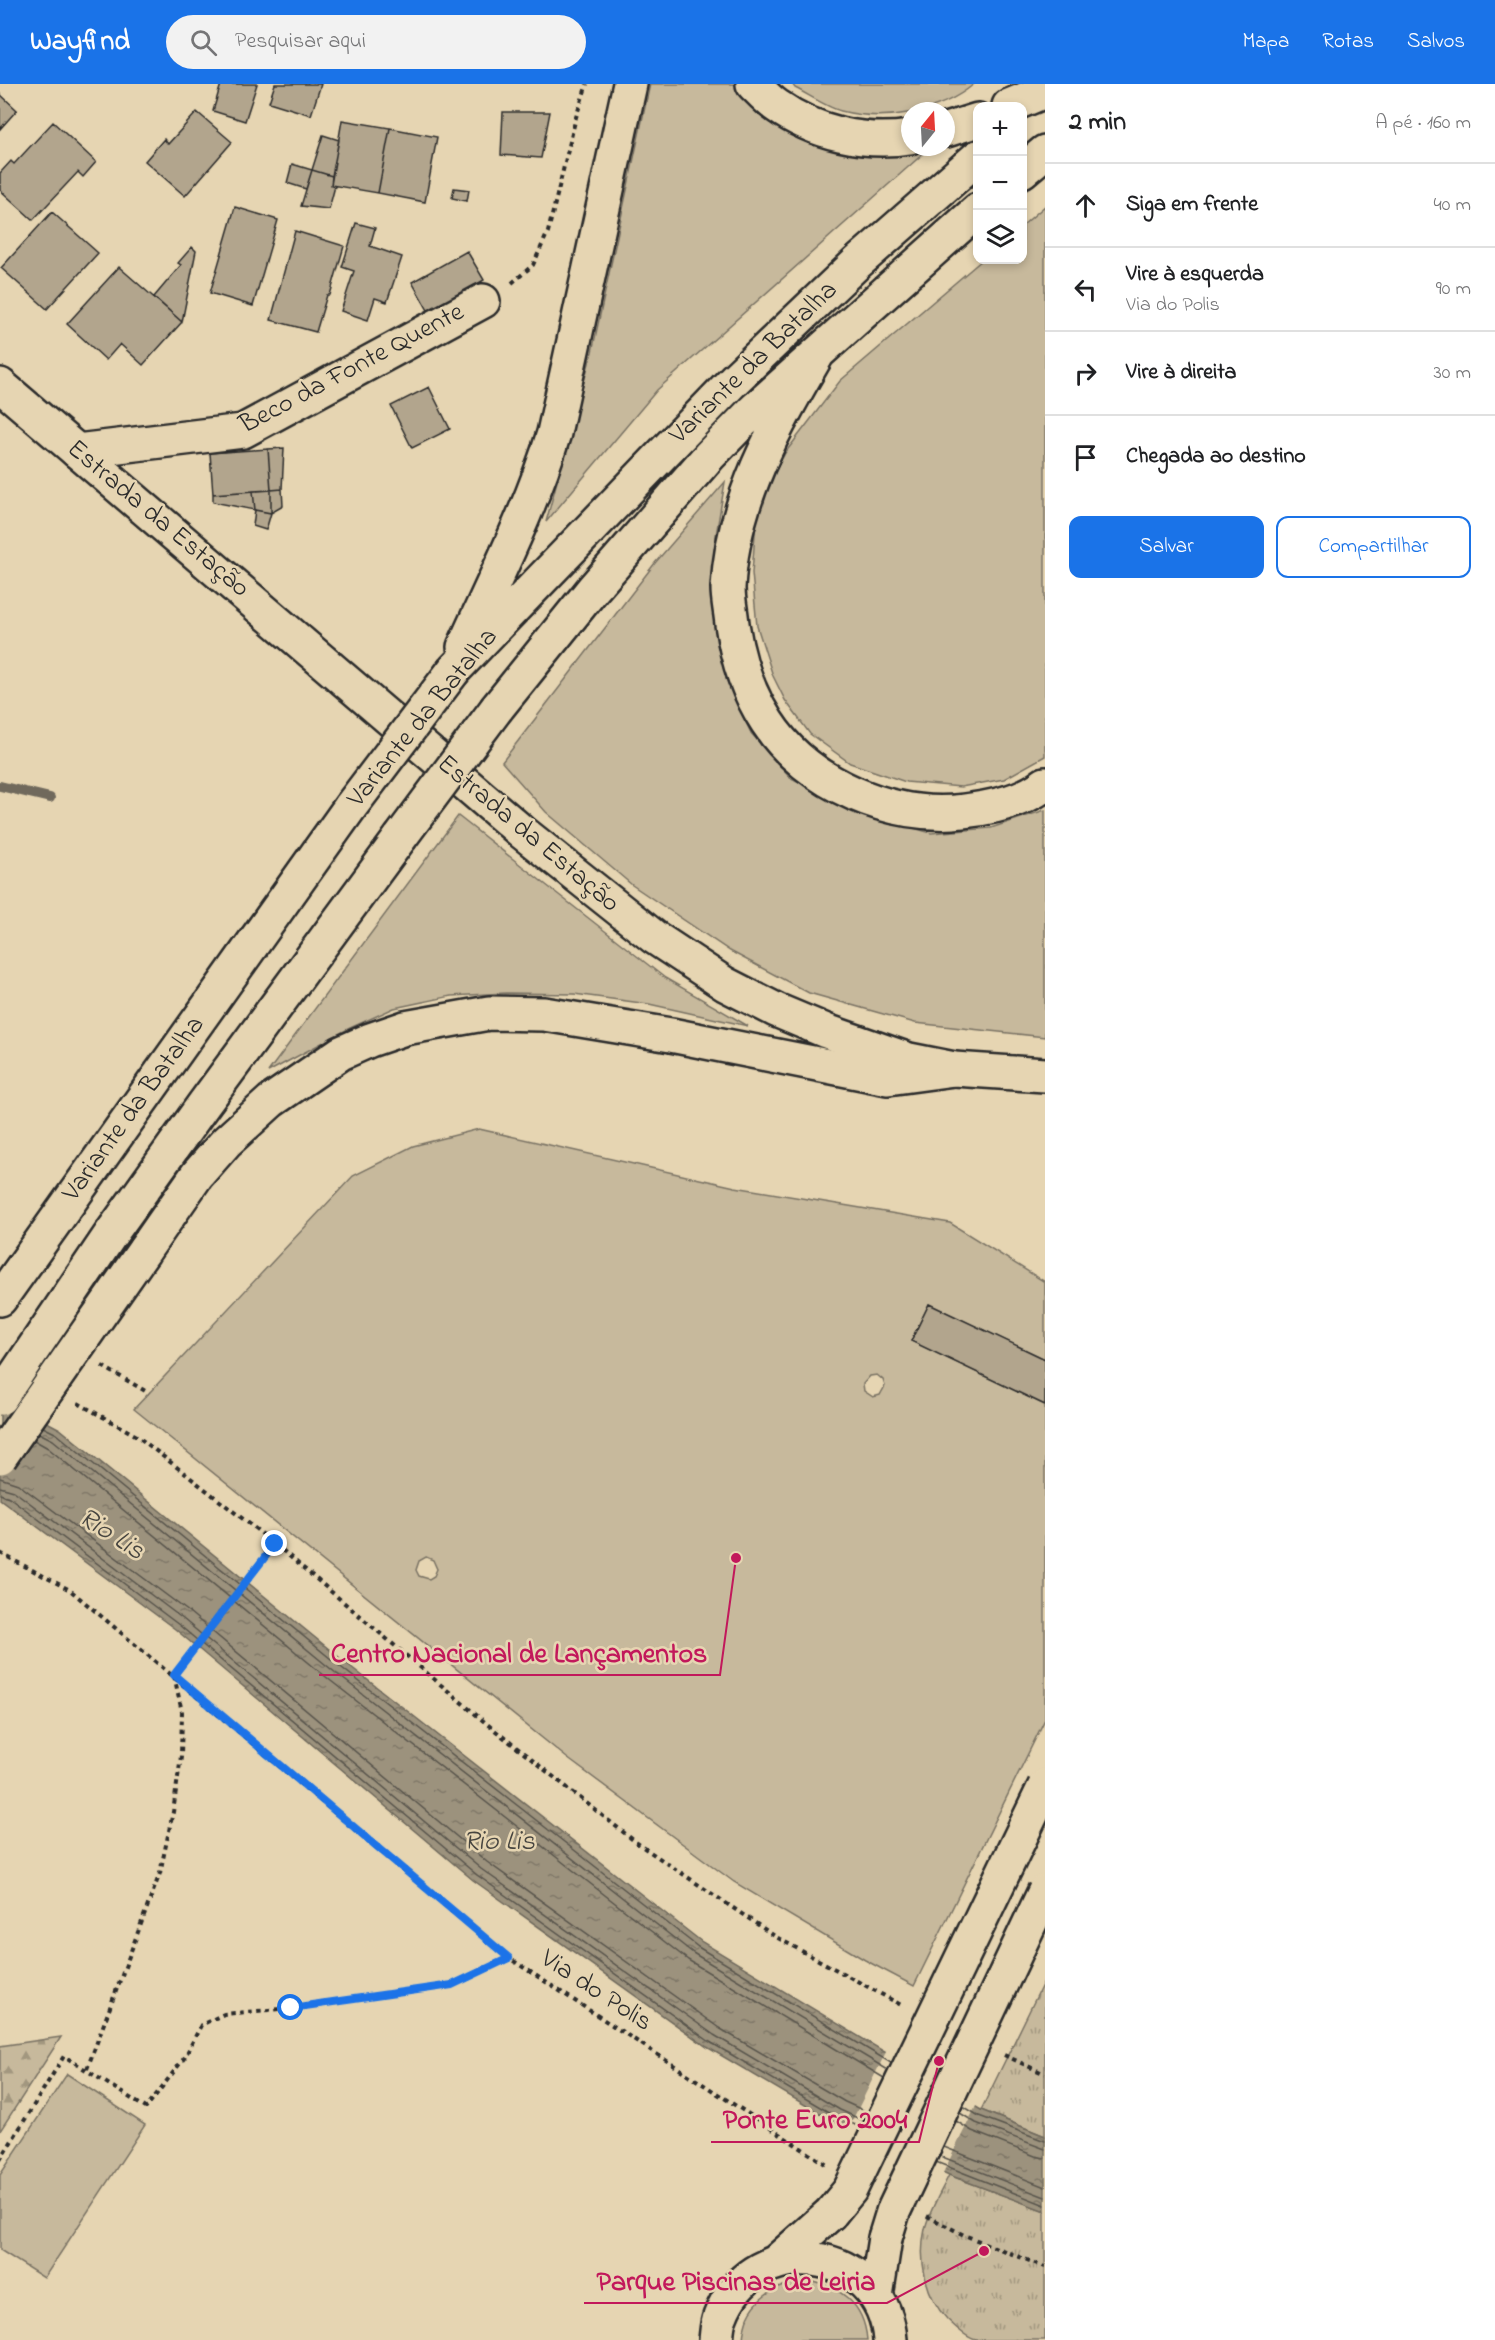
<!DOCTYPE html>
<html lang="pt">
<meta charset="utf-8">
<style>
:root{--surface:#fff;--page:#f2f2f2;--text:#202124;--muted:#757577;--line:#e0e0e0;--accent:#1a73e8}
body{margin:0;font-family:"Indie Flower",sans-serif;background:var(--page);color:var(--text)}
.controls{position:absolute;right:18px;top:18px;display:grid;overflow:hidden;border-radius:12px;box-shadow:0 3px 9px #0003}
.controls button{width:54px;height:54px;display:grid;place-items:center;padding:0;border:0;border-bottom:2px solid var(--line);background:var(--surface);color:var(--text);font:30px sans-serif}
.compass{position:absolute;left:901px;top:18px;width:54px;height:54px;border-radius:50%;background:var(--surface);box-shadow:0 3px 9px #0003;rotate:18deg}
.stop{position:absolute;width:18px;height:18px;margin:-14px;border:4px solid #1a73e8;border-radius:50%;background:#fff}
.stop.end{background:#1a73e8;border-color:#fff;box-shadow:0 2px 6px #0008}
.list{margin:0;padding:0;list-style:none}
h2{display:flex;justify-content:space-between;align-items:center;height:78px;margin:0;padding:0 24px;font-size:26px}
h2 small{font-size:20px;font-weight:400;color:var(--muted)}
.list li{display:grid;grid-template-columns:39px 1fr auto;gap:18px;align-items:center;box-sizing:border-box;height:84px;padding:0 24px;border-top:2px solid var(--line)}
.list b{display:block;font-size:22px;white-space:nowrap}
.list p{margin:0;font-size:20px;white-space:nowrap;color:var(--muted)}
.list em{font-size:20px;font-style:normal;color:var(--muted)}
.actions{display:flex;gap:12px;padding:18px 24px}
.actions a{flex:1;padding:14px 0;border:2px solid var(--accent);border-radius:12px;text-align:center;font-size:21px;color:var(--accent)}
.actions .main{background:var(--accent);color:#fff}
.icon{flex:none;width:33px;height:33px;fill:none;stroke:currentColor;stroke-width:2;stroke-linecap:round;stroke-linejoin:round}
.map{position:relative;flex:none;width:1045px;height:2256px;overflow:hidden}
header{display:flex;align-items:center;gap:36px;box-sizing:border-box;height:84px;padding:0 30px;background:var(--accent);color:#fff}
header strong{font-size:28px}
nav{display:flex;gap:33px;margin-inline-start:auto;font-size:21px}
.search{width:420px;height:54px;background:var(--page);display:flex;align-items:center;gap:15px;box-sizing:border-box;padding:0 21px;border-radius:33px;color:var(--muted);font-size:22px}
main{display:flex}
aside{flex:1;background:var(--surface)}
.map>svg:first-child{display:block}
.green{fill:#c7b99c;stroke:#797264;stroke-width:1.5;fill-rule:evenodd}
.forest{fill:url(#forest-firs);stroke:#797264;stroke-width:1.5}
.park{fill:url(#park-tufts);stroke:#797264;stroke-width:1.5}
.water{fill:url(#water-ripples);stroke:#6f695c;stroke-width:1.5}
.pier{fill:#e6d5b2}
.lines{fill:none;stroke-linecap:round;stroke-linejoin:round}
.shore{stroke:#58544c;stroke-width:1.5}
.stream{stroke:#6f695c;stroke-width:10}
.building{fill:#b2a58d;stroke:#2b2b2b;stroke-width:1.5}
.minor-casing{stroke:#2b2b2b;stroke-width:38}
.major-casing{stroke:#2b2b2b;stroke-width:38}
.highway-casing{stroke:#2b2b2b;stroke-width:38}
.path{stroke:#2b2b2b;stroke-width:4;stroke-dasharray:4.5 4.5;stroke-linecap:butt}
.minor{stroke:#e6d5b2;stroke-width:33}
.major{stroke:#e6d5b2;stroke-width:33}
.highway{stroke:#e6d5b2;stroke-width:33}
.major-bridge-casing{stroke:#2b2b2b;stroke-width:38;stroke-linecap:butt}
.highway-bridge-casing{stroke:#2b2b2b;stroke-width:38;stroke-linecap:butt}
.major-bridge{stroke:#e6d5b2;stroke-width:33}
.highway-bridge{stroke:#e6d5b2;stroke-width:33}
.route{stroke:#1a73e8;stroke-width:8}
.labels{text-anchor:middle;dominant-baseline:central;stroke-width:5;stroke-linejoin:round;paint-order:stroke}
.street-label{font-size:27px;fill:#2b2b2b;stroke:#e6d5b2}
.water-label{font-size:28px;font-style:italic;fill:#474540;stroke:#e6d5b2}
.leader{fill:none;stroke:#c2185b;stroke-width:2}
.callout-dot{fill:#c2185b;stroke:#e6d5b2;stroke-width:2}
.callout-label{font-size:28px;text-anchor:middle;font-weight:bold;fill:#c2185b;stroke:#e6d5b2;stroke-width:5;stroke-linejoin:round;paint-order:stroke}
</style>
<header>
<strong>Wayfind</strong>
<div class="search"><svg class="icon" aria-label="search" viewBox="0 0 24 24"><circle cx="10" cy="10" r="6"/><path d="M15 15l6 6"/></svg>Pesquisar aqui</div>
<nav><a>Mapa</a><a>Rotas</a><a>Salvos</a></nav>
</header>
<main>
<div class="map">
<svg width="1045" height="2256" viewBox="0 0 1045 2256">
<defs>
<pattern id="forest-firs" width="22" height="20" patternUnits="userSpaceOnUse" patternTransform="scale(1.5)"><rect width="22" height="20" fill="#c7b99c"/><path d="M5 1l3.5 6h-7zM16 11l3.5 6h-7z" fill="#a2977f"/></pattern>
<pattern id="park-tufts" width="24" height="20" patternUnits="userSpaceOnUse" patternTransform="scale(1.5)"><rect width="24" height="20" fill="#c7b99c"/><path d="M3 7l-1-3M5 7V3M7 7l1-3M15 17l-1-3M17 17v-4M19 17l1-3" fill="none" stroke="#a2977f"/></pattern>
<pattern id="water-ripples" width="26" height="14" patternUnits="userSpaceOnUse" patternTransform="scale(1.5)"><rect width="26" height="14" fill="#9c927d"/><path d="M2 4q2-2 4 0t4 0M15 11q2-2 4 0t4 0" fill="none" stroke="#7f7767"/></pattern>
</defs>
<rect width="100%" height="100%" fill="#e6d5b2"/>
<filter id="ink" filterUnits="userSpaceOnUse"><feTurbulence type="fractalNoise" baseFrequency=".0167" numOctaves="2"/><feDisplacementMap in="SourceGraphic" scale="12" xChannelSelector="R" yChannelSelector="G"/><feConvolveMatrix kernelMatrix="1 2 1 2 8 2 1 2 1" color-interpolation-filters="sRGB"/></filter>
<g filter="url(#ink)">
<path class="green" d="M650 0H736L755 24 796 52 843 68 878 72 924 69 657 306 546 438 592 268Z
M792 0H974C940 29 884 38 841 27 826 23 809 11 795 4Z
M1045 122V672L1004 695 961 703 906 698 850 679 810 650 785 616 773 592 757 542 752 489 757 424 785 369 840 297 982 176H1022L1023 141Z
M725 398 715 457 712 518 726 595 751 649 791 694 860 729 931 749 991 744 1045 726V953L915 939 809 909 730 867 632 801 546 728 502 678 655 479Z
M458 732 665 894 748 942 649 920 574 910 506 909 451 912 394 924 348 945 268 988Z
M479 1045 735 1103 950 1139 1045 1198V1275L929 1220 911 1257 1045 1321V1635L914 1902 865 1876 734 1798 567 1674 134 1325 353 1092 413 1062ZM877 1291 883 1296 885 1302 880 1311 873 1313 864 1307 863 1300 870 1292ZM426 1473 433 1476 437 1485 434 1492 429 1495 419 1492 416 1486 419 1477Z
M67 1990 145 2041 44 2194 0 2166V2091Z
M804 2196C839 2202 864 2218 867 2256H743C745 2219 770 2203 804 2196Z"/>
<path class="forest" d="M61 1953 0 2047V1962Z"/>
<path class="park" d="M1045 1895V2052L981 2026Z
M949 2091 1045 2127V2256C1027 2256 992 2256 976 2256 966 2254 954 2242 947 2235 925 2212 918 2175 925 2145 929 2127 941 2108 949 2091Z"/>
<path class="water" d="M0 1313 60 1345 346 1579 702 1858 981 2026 1045 2052V2127L949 2091 834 2038 707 1963 473 1796 175 1545 0 1415Z"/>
<path class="pier" d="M887 1966 977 2020 942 2091 847 2047Z"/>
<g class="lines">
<path class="shore" d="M43 1343 57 1350 342 1584 698 1863 891 1979
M39 1349 53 1356 337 1590 693 1869 888 1986
M34 1356 48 1364 331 1597 688 1876 884 1994
M0 1394 18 1400 189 1528 487 1778 719 1944 845 2018 867 2028
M0 1403 14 1407 183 1535 481 1785 714 1951 840 2026 864 2037
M0 1410 9 1413 179 1541 477 1791 710 1958 837 2033 860 2043
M963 2022 979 2032 1045 2057
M960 2029 976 2039 1045 2065
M956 2037 972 2047 1035 2072 1045 2074
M944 2063 1045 2103
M940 2072 1045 2113
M936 2078 1045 2121"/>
<path class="stream" d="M0 702 50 714"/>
</g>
<path class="building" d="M221 0H257L245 37 213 27Z
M275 0H321L311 31 269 18Z
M0 10 17 26 0 45Z
M197 28 232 58 185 112 145 77 164 55 168 60Z
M503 28H550L541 74 501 71Z
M342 36 390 44 378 109 331 101Z
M53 38 96 78 83 93 78 88 33 136 0 106V89L11 77 14 80Z
M390 44 437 53 425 118 378 109Z
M323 51 339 56 332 92 312 86Z
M292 80 312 86 306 105 287 99Z
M312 86 332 92 331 101 335 102 329 125 301 122Z
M454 104 469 106 467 117 452 114Z
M235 123 278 136 253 222 210 209Z
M52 128 98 169 47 225 1 184Z
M356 139 375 144 370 162 402 173 387 218 375 214 368 236 341 227 354 187 342 183Z
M295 147 344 162 330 211H327L316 248 271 236Z
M192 163 196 167 182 238 154 213 181 181 178 179Z
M467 167 484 196 429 228 412 198Z
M119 183 182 238 143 281 120 260 106 276 67 240Z
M429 303 450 345 412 364 391 322Z
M284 364 282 405 271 406 268 365Z
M268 365 271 406 213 410 210 369Z
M282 405 283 422 271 429V406Z
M271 406V429L255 426 253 407Z
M253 407 255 426 213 418V410Z
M255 426 271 429 266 446 253 442Z
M929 1220 1045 1275V1321L911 1257Z"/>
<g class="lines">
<defs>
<path id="minor" d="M77 367 243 347 483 217"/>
<path id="major" d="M0 301 522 748 654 853 725 900 776 926 826 947 909 976 954 985 1045 991
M777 2177 831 2129
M876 2212 885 2154
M716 2256C717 2249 717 2240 720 2233 753 2144 883 2161 890 2256"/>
<path id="highway" d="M753 0C760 7 768 16 777 22 815 49 864 60 910 53
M1009 22 1045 7
M946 46 978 36
M1022 87 1045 68
M818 269C775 343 732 417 728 504 728 516 731 528 732 540 737 574 748 609 767 638 807 700 892 736 964 727 990 724 1024 717 1045 700
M464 563C496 492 531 424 554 349L630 0
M454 586 735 295 857 179 978 73
M497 624 593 505 709 372 754 326 978 126
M113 1147 204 1020 400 754
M144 1167 197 1091 226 1058 271 1017 341 969 370 956 405 944 489 929 544 930 671 951 888 994 954 985
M0 1215 351 722"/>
</defs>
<use href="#minor" class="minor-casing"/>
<use href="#major" class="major-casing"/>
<use href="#highway" class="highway-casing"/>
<path class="path" d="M512 199 533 181 548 148 576 33 587 0
M102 1282 149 1309
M78 1319 137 1352 275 1460 487 1640 637 1759 776 1853 903 1922
M0 1469 70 1506 509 1874 827 2081
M1004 1971 1045 1990
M87 1985 160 1789 173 1728 181 1672 182 1628 174 1591 275 1460
M0 2076 64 1972 146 2024 185 1973 201 1941 224 1930 291 1924 452 1901 509 1874
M927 2132 964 2151 1045 2183"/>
<use href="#minor" class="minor"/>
<use href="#major" class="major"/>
<use href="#highway" class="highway"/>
<defs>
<path id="major-bridge" d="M831 2129 850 2106 1045 1702
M885 2154 893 2128 1045 1807"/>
<path id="highway-bridge" d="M351 722 454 586
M400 754 497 624
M0 1314 113 1147
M0 1373 144 1167"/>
</defs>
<use href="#major-bridge" class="major-bridge-casing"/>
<use href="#highway-bridge" class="highway-bridge-casing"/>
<use href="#major-bridge" class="major-bridge"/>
<use href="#highway-bridge" class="highway-bridge"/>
</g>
</g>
<g class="lines" filter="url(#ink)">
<path class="route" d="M275 1460 174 1591 509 1874 452 1901 291 1924"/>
</g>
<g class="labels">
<g class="street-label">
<text transform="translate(754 279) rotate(-44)">Variante da Batalha</text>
<text transform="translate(352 285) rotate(-28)">Beco da Fonte Quente</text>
<text transform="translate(158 435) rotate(40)">Estrada da Estação</text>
<text transform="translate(423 634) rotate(-51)">Variante da Batalha</text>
<text transform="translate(528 750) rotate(40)">Estrada da Estação</text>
<text transform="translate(134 1025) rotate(-54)">Variante da Batalha</text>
<text transform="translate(596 1907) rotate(33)">Via do Polis</text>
</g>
<g class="water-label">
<text transform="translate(111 1451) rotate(33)">Rio Lis</text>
<text x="499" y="1758">Rio Lis</text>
</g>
</g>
<path class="leader" d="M736 1474L720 1591H319M939 1977L919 2058H711M984 2167L887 2219H584"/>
<g class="callout-dot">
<circle cx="736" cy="1474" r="6"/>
<circle cx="939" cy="1977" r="6"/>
<circle cx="984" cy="2167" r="6"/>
</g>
<g class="callout-label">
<text x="519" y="1578">Centro Nacional de Lançamentos</text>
<text x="815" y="2044">Ponte Euro 2004</text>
<text x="736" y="2206">Parque Piscinas de Leiria</text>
</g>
</svg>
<div class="controls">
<button>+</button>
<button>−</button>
<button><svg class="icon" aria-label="layers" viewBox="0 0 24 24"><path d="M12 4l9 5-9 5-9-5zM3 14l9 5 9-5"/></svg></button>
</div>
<svg class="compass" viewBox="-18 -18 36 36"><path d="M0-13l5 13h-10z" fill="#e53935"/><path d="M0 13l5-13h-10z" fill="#757577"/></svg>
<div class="stop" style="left:291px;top:1924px"></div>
<div class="stop end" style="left:275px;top:1460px"></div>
</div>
<aside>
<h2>2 min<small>A pé · 160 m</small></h2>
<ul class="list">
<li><svg class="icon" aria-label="ahead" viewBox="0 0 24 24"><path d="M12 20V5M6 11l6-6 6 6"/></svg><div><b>Siga em frente</b></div><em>40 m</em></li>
<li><svg class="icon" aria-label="left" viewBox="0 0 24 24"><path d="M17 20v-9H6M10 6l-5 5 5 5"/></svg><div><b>Vire à esquerda</b><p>Via do Polis</p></div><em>90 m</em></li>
<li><svg class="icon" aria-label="right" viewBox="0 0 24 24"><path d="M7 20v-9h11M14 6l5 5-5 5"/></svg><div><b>Vire à direita</b></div><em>30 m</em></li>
<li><svg class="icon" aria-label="arrive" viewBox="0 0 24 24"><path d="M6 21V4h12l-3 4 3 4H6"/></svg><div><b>Chegada ao destino</b></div></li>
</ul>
<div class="actions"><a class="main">Salvar</a><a>Compartilhar</a></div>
</aside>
</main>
